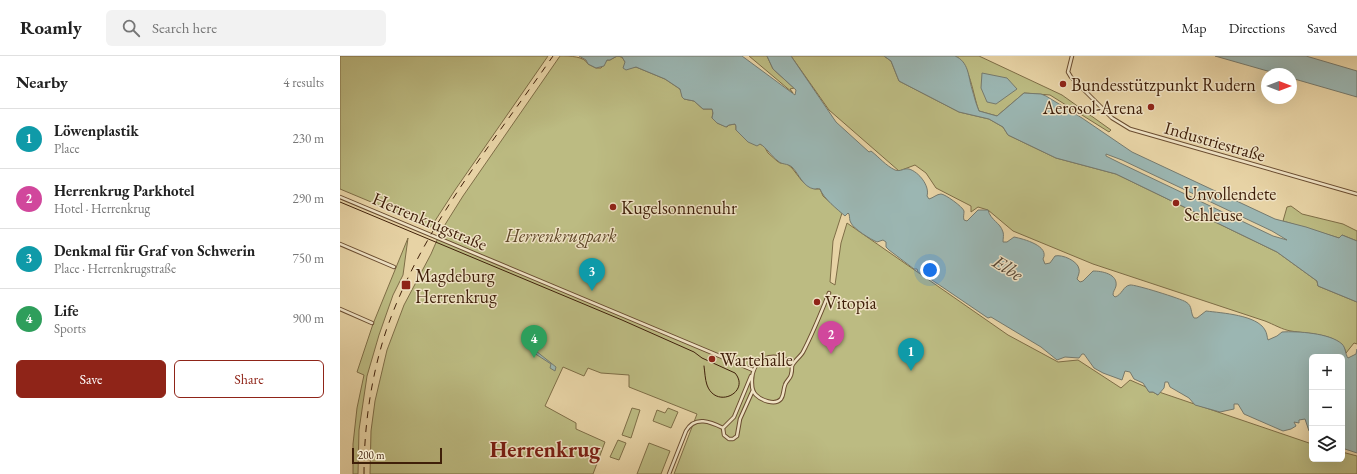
<!DOCTYPE html>
<meta charset="utf-8">
<style>
:root{--surface:#fff;--page:#f2f2f2;--text:#222;--muted:#767676;--line:#e0e0e0;--accent:#8f2418}
body{margin:0;font-family:"EB Garamond",serif;background:var(--page);color:var(--text)}
.controls{position:absolute;right:12px;bottom:12px;display:grid;overflow:hidden;border-radius:6px;box-shadow:0 4px 16px #0002}
.controls button{width:36px;height:36px;display:grid;place-items:center;padding:0;border:0;border-bottom:1px solid var(--line);background:var(--surface);color:var(--text);font:20px sans-serif}
.compass{position:absolute;left:921px;top:12px;width:36px;height:36px;border-radius:50%;background:var(--surface);box-shadow:0 4px 16px #0002;rotate:90deg}
.scale{position:absolute;left:12px;bottom:10px;width:90px;box-sizing:border-box;padding-left:4px;border:2px solid #3f1f09;border-top:0;font-size:11px;line-height:14px;white-space:nowrap;color:#3f1f09;-webkit-text-stroke:3px #efe2c4;paint-order:stroke}
.you{position:absolute;left:590px;top:214px;width:14px;height:14px;margin:-10px;border:3px solid #fff;border-radius:50%;background:#1a73e8;box-shadow:0 0 0 6px #1a73e833}
.badge{display:grid;place-items:center;width:26px;height:26px;border-radius:50%;background:var(--accent);color:#fff;font-size:13px;font-weight:700}
.pin{position:absolute;translate:-50% -33px;filter:drop-shadow(0 1px 2px #0008)}
.pin::after{content:'';position:absolute;top:21px;width:14px;height:12px;background:inherit;clip-path:polygon(0 0,100% 0,50% 100%)}
.list{margin:0;padding:0;list-style:none}
h2{display:flex;justify-content:space-between;align-items:center;height:52px;margin:0;padding:0 16px;font-size:17px}
h2 small{font-size:13px;font-weight:400;color:var(--muted)}
.list li{display:grid;grid-template-columns:26px 1fr auto;gap:12px;align-items:center;box-sizing:border-box;height:60px;padding:0 16px;border-top:1px solid var(--line)}
.list b{display:block;font-size:15px;white-space:nowrap}
.list p{margin:0;font-size:13px;white-space:nowrap;color:var(--muted)}
.list em{font-size:13px;font-style:normal;color:var(--muted)}
.actions{display:flex;gap:8px;padding:12px 16px}
.actions a{flex:1;padding:9px 0;border:1px solid var(--accent);border-radius:6px;text-align:center;font-size:14px;color:var(--accent)}
.actions .main{background:var(--accent);color:#fff}
.icon{flex:none;width:22px;height:22px;fill:none;stroke:currentColor;stroke-width:2;stroke-linecap:round;stroke-linejoin:round}
.map{position:relative;flex:none;width:1017px;height:418px;overflow:hidden}
header{display:flex;align-items:center;gap:24px;box-sizing:border-box;height:56px;padding:0 20px;background:var(--surface);border-bottom:1px solid var(--line)}
header strong{font-size:19px}
nav{display:flex;gap:22px;margin-inline-start:auto;font-size:14px}
.search{width:280px;height:36px;background:var(--page);display:flex;align-items:center;gap:10px;box-sizing:border-box;padding:0 14px;border-radius:6px;color:var(--muted);font-size:15px}
main{display:flex}
aside{flex:1;background:var(--surface)}
.map>svg:first-child{display:block}
.green{fill:#bcbb82;stroke:#7e6d46}
.water{fill:#9bb6b2;stroke:#767a6e;fill-rule:evenodd}
.lines{fill:none;stroke-linecap:round;stroke-linejoin:round}
.street-casing{stroke:#694c30;stroke-width:4.5}
.street{stroke:#efe2c4;stroke-width:2.5}
.tram{stroke:#3f1f09;stroke-width:1}
.rail{stroke:#3f1f09;stroke-width:1;stroke-dasharray:7 7;stroke-linecap:butt}
.poi-dot{fill:#8f2418;stroke:#efe2c4;stroke-width:1.5}
.labels{text-anchor:middle;dominant-baseline:central;stroke-width:3;stroke-linejoin:round;paint-order:stroke}
.poi-label{font-size:18px;fill:#3f1f09;stroke:#efe2c4;text-anchor:start}
.street-label{font-size:18px;fill:#3f1f09;stroke:#efe2c4}
.park-label{font-size:18px;font-style:italic;fill:#5e4627;stroke:#efe2c4}
.water-label{font-size:19px;font-style:italic;fill:#564533;stroke:#efe2c4}
.district-label{font-size:22px;font-weight:bold;fill:#7a1f14;stroke:#efe2c4}
</style>
<header>
<strong>Roamly</strong>
<div class="search"><svg class="icon" aria-label="search" viewBox="0 0 24 24"><circle cx="10" cy="10" r="6"/><path d="M15 15l6 6"/></svg>Search here</div>
<nav><a>Map</a><a>Directions</a><a>Saved</a></nav>
</header>
<main>
<aside>
<h2>Nearby<small>4 results</small></h2>
<ul class="list">
<li><span class="badge" style="background:#0f9aa8">1</span><div><b>Löwenplastik</b><p>Place</p></div><em>230 m</em></li>
<li><span class="badge" style="background:#d1479c">2</span><div><b>Herrenkrug Parkhotel</b><p>Hotel · Herrenkrug</p></div><em>290 m</em></li>
<li><span class="badge" style="background:#0f9aa8">3</span><div><b>Denkmal für Graf von Schwerin</b><p>Place · Herrenkrugstraße</p></div><em>750 m</em></li>
<li><span class="badge" style="background:#2e9e5b">4</span><div><b>Life</b><p>Sports</p></div><em>900 m</em></li>
</ul>
<div class="actions"><a class="main">Save</a><a>Share</a></div>
</aside>
<div class="map">
<svg width="1017" height="418" viewBox="0 0 1017 418">
<rect width="100%" height="100%" fill="#e7d3a5"/>
<filter id="stains"><feTurbulence type="fractalNoise" baseFrequency=".005" numOctaves="4"/><feColorMatrix values="0 0 0 0 .2 0 0 0 0 .09 0 0 0 0 .02 0 0 0 .5 -.17"/></filter>
<radialGradient id="worn" r=".72"><stop offset=".6" stop-color="#630" stop-opacity="0"/><stop offset="1" stop-color="#630" stop-opacity=".3"/></radialGradient>
<path class="green" d="M0 0H208L115 134 91 171 0 133Z
M220 0C230 0 244 0 248 8L256 12H261L267 4H270L277 0 282 1 289 12 296 11 325 23 340 33 344 43 354 45 363 53H372L373 56 372 62 377 67 387 71 389 69 395 68 396 70V74L402 79 424 90 428 97 437 105 440 107H446L452 112 462 125 468 129 475 133H480L483 140 502 157 493 185 490 226 495 229 501 187 507 167 668 279 718 306 738 304 781 332 790 324 806 331 809 336H813L818 339 819 336 972 388V403H1002V396L1017 400V418H334L357 358 289 331V319L261 317 248 312 244 320 223 311 205 350 236 367V373L265 386 253 418H30L31 375 35 345 47 294 64 249 91 198 101 175 123 140Z
M409 0H427L433 13 454 32 450 33 453 37Z
M451 0H544L551 5 559 25 619 56 649 63 663 71 668 79 716 102 776 118 937 196 977 225 978 230 1017 246V288L1014 287 1006 297C1002 277 967 278 951 275 943 274 933 268 925 265L753 208 673 175 648 154 638 151 631 156V150L596 132 586 117 575 109 559 115 489 54Z
M615 0H639L722 39 771 74 769 76 710 39 684 37 657 60 639 55C633 40 630 7 615 0Z
M951 150 962 158 1003 168 1017 175V185L1002 179 999 182 943 165 947 151Z
M68 182 63 219 53 239 39 279 27 320 19 374 18 418H13V388L17 352 24 319 17 316 33 268Z
M292 352 300 354 291 382 282 379Z
M328 352 338 356 331 372 313 365 317 354 325 357Z
M278 384 286 387 279 404 270 401Z
M309 387 330 395 321 418H297Z"/>
<path class="water" d="M239 0H402L455 39 456 34 433 13 427 0H451L496 66 529 96 531 95C540 102 545 109 555 114 561 116 563 112 569 113 579 116 590 130 587 140L589 143C593 142 597 138 601 138 605 138 623 151 624 155 624 159 623 161 624 164L627 165 638 154H648C651 165 660 166 663 176 664 179 663 182 663 186H667L674 181C684 183 710 190 703 203L705 208 710 207 715 200C722 198 738 205 739 213 740 216 738 220 737 223L740 226 743 225 753 215C762 215 778 218 776 230 775 234 773 235 773 239L775 241C782 239 783 230 790 229 794 228 842 243 846 246 853 250 850 257 854 262H857L866 255C882 257 917 259 925 274 927 277 927 281 928 284L937 280 942 276C957 275 990 277 1002 288 1006 292 1005 298 1008 302L1016 298 1017 293V397L1002 392V301H972V377L969 375 965 363 959 364V367L954 366 956 370 951 373 943 375 904 358 898 348H894V353L880 356 855 349 849 342 830 331 828 326H825L824 332 818 339 813 336H809L803 327 794 323 790 316 785 315 782 324 763 317 754 312 744 298H742L739 302 725 301 717 304 701 291 651 261 648 262 645 260 589 222 578 216 577 213H574L549 194 546 191V186L543 184 537 186C530 183 514 173 511 167 509 164 510 161 509 158L508 157 505 160C497 153 484 143 480 133 478 132 476 133 474 133 463 131 459 118 452 111 447 107 442 109 438 105 432 101 426 91 420 88L417 90 408 86 396 74V70L395 68 389 69 386 71 377 67 372 62 373 57 372 53H363L354 45 344 43 342 41 340 33 325 23 296 11 286 14 283 12 285 6 282 1 277 0 270 4H267L264 10 256 12 248 8 246 4Z
M544 0H615C629 6 628 20 632 33 634 40 636 48 639 55L657 60 684 37 701 38 706 40 742 62 792 96 935 163 966 171 999 182 1002 179 1017 185V246L978 230 977 225 937 196 776 118 716 102 668 79 663 71 649 63 619 56 559 25 551 5ZM766 98 782 104 932 175 947 184 933 180 780 107 766 100Z
M875 0H966L1017 15V41L951 22V18H938Z
M642 17 667 22 677 33 656 48 647 46 641 32Z
M188 274H191L197 278 199 285 196 295 216 311 215 315 210 312 211 308 194 297 192 294 196 282 184 276Z"/>
<g class="lines">
<defs>
<path id="street" d="M732 0 728 16 731 21 772 62 790 73 1017 138
M0 141 413 314
M0 188 54 211
M0 253 32 267
M453 308C434 293 410 302 412 328 412 332 413 336 416 339 421 344 435 350 441 343 444 339 443 334 445 329 446 325 450 323 451 319 452 316 452 313 452 310 454 305 461 300 463 296 473 277 481 257 489 237
M411 320 394 361 383 372 384 379 389 383H393L397 380 400 363 413 334
M329 418 346 375C355 359 371 366 383 372"/>
</defs>
<use href="#street" class="street-casing"/>
<use href="#street" class="street"/>
<path class="tram" d="M0 146 282 264 354 296 362 302 395 317C411 336 376 354 367 329 365 323 365 317 364 310"/>
<path class="rail" d="M24 418C24 370 31 321 46 275 81 173 152 88 213 0"/>
</g>
<g class="poi-dot">
<circle cx="723" cy="28" r="4"/>
<circle cx="811" cy="51" r="4"/>
<circle cx="836" cy="147" r="4"/>
<circle cx="273" cy="151" r="4"/>
<rect x="61" y="224" width="10" height="10" rx="2"/>
<circle cx="477" cy="246" r="4"/>
<circle cx="372" cy="303" r="4"/>
</g>
<g class="labels">
<g class="poi-label">
<text x="731" y="28">Bundesstützpunkt Rudern</text>
<text x="803" y="51" text-anchor="end">Aerosol-Arena</text>
<text x="844" y="137">Unvollendete<tspan x="844" dy="21">Schleuse</tspan></text>
<text x="281" y="151">Kugelsonnenuhr</text>
<text x="75" y="219">Magdeburg<tspan x="75" dy="21">Herrenkrug</tspan></text>
<text x="485" y="246">Vitopia</text>
<text x="380" y="303">Wartehalle</text>
</g>
<g class="street-label">
<text transform="translate(875 85) rotate(16)">Industriestraße</text>
<text transform="translate(90 165) rotate(23)">Herrenkrugstraße</text>
</g>
<g class="park-label">
<text x="221" y="179">Herrenkrugpark</text>
</g>
<g class="water-label">
<text transform="translate(668 212) rotate(32)">Elbe</text>
</g>
<g class="district-label">
<text x="205" y="393">Herrenkrug</text>
</g>
</g>
<rect width="100%" height="100%" filter="url(#stains)"/>
<rect width="100%" height="100%" fill="url(#worn)"/>
</svg>
<div class="controls">
<button>+</button>
<button>−</button>
<button><svg class="icon" aria-label="layers" viewBox="0 0 24 24"><path d="M12 4l9 5-9 5-9-5zM3 14l9 5 9-5"/></svg></button>
</div>
<svg class="compass" viewBox="-18 -18 36 36"><path d="M0-13l5 13h-10z" fill="#e53935"/><path d="M0 13l5-13h-10z" fill="#767676"/></svg>
<div class="scale">200 m</div>
<div class="you"></div>
<div class="pin badge" style="left:571px;top:315px;background:#0f9aa8">1</div>
<div class="pin badge" style="left:491px;top:298px;background:#d1479c">2</div>
<div class="pin badge" style="left:252px;top:235px;background:#0f9aa8">3</div>
<div class="pin badge" style="left:194px;top:302px;background:#2e9e5b">4</div>
</div>
</main>
